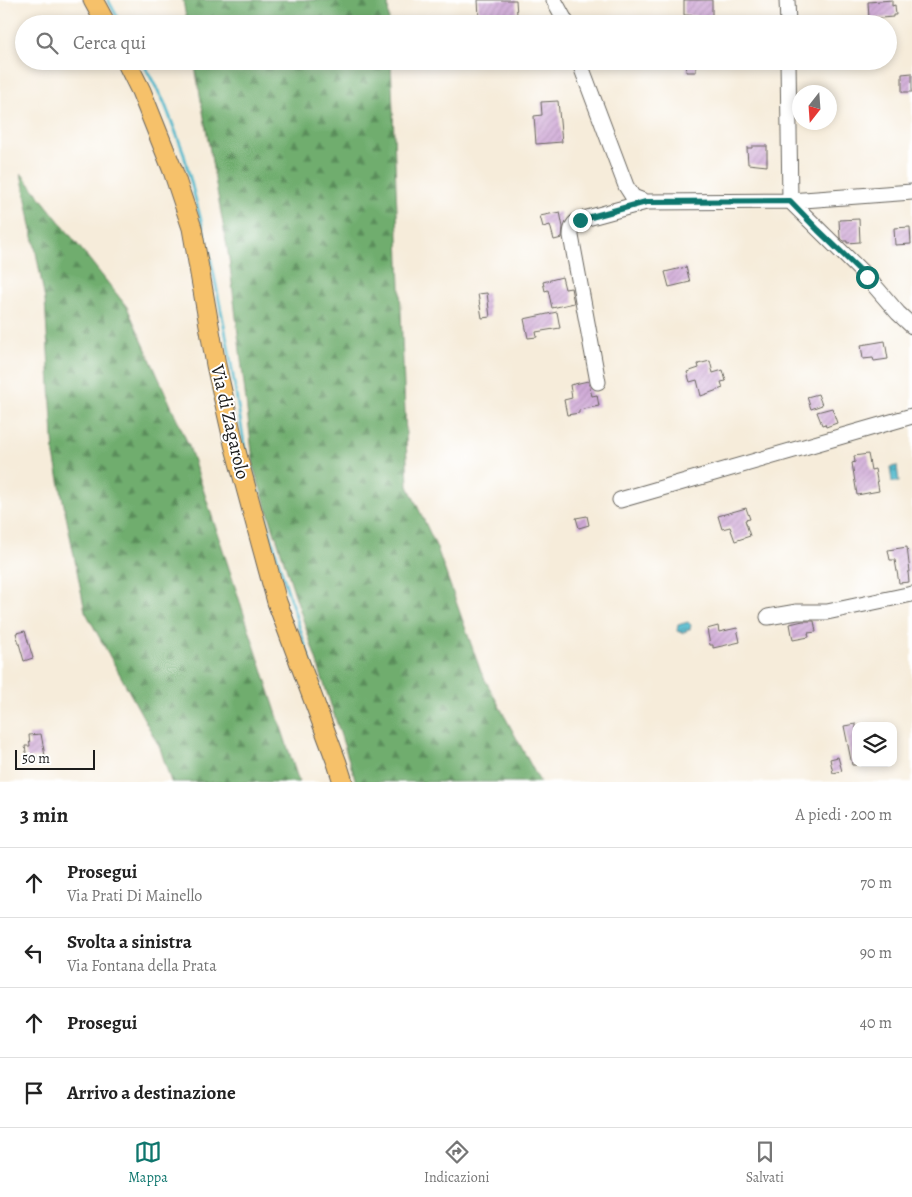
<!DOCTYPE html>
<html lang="it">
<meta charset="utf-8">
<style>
:root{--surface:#fff;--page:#f2f2f2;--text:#222;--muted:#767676;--line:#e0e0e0;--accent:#0f766e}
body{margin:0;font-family:Alegreya,serif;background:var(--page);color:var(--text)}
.controls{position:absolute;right:15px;bottom:15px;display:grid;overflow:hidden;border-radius:10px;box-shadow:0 2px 8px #0003}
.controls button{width:45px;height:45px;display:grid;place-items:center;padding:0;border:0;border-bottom:1px solid var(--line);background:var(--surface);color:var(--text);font:25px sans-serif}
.compass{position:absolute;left:792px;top:85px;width:45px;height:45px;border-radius:50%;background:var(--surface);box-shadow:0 2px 8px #0003;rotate:197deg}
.scale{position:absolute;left:15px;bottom:12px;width:80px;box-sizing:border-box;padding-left:5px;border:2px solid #1c1c1c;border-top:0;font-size:14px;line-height:18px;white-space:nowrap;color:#1c1c1c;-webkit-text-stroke:4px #fff;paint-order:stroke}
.stop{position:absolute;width:15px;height:15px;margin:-11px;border:4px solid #0f766e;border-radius:50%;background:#fff}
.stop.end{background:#0f766e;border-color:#fff;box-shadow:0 1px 5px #0008}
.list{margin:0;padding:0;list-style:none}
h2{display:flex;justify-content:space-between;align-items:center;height:65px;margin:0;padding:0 20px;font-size:21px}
h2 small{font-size:16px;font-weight:400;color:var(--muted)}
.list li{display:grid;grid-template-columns:32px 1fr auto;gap:15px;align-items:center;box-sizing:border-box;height:70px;padding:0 20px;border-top:1px solid var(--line)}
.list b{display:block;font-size:19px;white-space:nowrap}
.list p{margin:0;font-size:16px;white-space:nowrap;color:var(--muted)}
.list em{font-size:16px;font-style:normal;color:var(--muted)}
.icon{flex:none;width:28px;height:28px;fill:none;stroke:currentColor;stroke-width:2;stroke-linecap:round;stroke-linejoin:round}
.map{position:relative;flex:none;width:912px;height:782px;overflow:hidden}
.search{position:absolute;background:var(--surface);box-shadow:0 2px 8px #0003;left:15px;right:15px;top:15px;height:55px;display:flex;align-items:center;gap:12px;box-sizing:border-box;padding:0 18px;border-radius:28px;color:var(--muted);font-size:19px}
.sheet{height:345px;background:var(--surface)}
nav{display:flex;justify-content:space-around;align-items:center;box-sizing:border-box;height:70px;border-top:1px solid var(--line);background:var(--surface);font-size:14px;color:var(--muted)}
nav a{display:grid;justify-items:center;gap:2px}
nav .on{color:var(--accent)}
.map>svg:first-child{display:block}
.forest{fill:url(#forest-firs);stroke:#466445}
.water{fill:url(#water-waves);stroke:#356a74}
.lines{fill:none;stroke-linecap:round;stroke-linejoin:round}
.stream{stroke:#4eb7cb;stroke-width:3}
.building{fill:url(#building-hatch)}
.minor-casing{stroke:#68655e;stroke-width:17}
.major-casing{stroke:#68655e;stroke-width:21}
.minor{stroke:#fff;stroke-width:15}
.major{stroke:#f6c16b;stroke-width:19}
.route{stroke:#0f766e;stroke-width:6}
.labels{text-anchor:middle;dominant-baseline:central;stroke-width:4;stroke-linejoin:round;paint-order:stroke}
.street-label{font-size:19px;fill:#1c1c1c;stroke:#fff}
</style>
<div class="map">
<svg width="912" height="782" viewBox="0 0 912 782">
<defs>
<pattern id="forest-firs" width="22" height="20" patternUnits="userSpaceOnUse" patternTransform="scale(1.25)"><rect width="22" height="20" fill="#6fad6e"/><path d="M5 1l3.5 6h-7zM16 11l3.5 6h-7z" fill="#5a8c5a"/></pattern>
<pattern id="water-waves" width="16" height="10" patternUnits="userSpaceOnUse" patternTransform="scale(1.25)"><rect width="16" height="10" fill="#4eb7cb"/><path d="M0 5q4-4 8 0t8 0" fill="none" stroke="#4094a4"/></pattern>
<pattern id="building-hatch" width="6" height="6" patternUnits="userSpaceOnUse" patternTransform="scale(1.25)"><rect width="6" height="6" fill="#d0aad7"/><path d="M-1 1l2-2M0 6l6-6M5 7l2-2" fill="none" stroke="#b292b8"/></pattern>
</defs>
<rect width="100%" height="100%" fill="#fff"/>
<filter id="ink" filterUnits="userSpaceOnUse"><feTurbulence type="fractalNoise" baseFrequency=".02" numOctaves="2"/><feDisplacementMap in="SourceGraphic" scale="10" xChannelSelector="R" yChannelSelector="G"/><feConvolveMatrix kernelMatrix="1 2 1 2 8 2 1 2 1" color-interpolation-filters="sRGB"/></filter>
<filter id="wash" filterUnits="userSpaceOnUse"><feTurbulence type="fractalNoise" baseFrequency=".0096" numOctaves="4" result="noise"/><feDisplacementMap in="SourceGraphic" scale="20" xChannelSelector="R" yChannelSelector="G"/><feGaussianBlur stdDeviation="1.12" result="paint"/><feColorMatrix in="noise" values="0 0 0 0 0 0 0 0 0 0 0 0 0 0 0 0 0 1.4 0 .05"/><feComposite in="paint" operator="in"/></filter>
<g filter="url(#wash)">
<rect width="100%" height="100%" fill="#f6ecda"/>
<path class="forest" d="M183 0H388L389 24H187Z
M194 61H391L408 486 437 548 481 672 540 782H356L254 469 229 258Z
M21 173 127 307 189 446 299 782H171L160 748 85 611 54 455 45 300Z"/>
<path class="water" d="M897 466 899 482H892L890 467Z
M688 622 691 625 690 629 683 633 677 631 678 625Z"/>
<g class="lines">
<path class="stream" d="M108 0 121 24
M142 61 164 102 183 151 210 255 228 345 245 449 287 589 319 688"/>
</g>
<g id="blocks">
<path class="building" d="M478 0H516L517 15 479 17Z
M684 0H712V17L684 15Z
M892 0V6L895 5 896 15H893V17L869 19 868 2Z
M687 61H696V72H686Z
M912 73V92H902V74Z
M558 101 562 142 536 144 534 116 542 115 541 102Z
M752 146H767V166L748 164 747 148H752Z
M560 212 563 227 562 238 554 240 550 225 543 227 540 216Z
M859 219 860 242 847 243V241H844L840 238 839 220Z
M910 227 911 244 895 245 894 228Z
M686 267 690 282 669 287 665 272Z
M562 277 565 289 571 288 574 303 552 308 548 290 545 291 543 282Z
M487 293 490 317 482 318 478 294Z
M557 312 560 328 536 332 537 337 528 338 524 319Z
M885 341 888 359 874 361 873 358 863 359 861 345Z
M710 361 713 373 723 370 726 381 721 382 723 388 701 396 697 380 690 382 687 372 699 368 698 364Z
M588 381 592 396 597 395 599 406 579 410V413L567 415 564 400 572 398 570 385Z
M818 394 822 405 811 409 807 397Z
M832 408 837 423 826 427 825 424 822 425 817 412Z
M868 454 871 470 875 469 879 491 857 495 852 463 855 462 854 456Z
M746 508 750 519 745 520 750 536 735 541 730 527 722 529 718 516Z
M587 516 589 525 579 528 576 518Z
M907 547 910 572H908L909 582 899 583 895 560H890L888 550Z
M803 621H814L816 632 808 633 809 637 793 640 790 624Z
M718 626 719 632 737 628 740 642 713 648V645H710L707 629Z
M25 631 33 658 24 661 16 633Z
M856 724V765H852L844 726Z
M41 734 45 756 27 759 25 746H30L29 735Z
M838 757 842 771 833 773 830 759Z"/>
</g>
</g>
<g filter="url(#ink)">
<use href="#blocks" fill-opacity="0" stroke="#68655e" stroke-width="1"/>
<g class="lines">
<defs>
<path id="minor" d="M554 0 567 24
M787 0 788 24
M579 61 626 186 633 197 646 202 790 201 867 277 898 313 912 326
M788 61 790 201 912 192
M598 382 571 236C571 229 572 223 580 220L646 202
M620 500 912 416
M768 617 797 612H827L912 594"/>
<path id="major" d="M93 0 106 24
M126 61 141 91 173 171 192 228 216 365 234 444 277 602 337 763 343 782"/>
</defs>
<use href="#minor" class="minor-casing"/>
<use href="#major" class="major-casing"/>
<use href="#minor" class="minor"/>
<use href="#major" class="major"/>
</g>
</g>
<g class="lines" filter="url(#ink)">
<path class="route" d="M580 220 646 202 790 201 818 230 867 277"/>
</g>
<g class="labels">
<g class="street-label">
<text transform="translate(230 422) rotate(77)">Via di Zagarolo</text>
</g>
</g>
</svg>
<div class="controls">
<button><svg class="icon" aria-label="layers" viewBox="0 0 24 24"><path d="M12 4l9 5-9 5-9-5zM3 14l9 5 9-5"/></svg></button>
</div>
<svg class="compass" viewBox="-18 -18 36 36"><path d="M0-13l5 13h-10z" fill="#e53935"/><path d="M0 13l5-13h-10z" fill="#767676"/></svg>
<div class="scale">50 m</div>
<div class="stop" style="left:867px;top:277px"></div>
<div class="stop end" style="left:580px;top:220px"></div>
<div class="search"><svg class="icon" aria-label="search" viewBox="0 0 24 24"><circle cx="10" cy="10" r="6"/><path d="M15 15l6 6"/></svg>Cerca qui</div>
</div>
<section class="sheet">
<h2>3 min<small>A piedi · 200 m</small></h2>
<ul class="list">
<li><svg class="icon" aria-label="ahead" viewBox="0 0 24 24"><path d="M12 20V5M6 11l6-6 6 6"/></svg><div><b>Prosegui</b><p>Via Prati Di Mainello</p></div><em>70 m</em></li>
<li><svg class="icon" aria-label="left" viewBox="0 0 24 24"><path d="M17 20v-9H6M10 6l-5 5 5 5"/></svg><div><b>Svolta a sinistra</b><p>Via Fontana della Prata</p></div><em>90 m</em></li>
<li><svg class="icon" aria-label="ahead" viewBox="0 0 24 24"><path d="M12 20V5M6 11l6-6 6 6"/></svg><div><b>Prosegui</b></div><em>40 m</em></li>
<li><svg class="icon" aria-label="arrive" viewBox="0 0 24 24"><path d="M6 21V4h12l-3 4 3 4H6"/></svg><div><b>Arrivo a destinazione</b></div></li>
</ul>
</section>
<nav>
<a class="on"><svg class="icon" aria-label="map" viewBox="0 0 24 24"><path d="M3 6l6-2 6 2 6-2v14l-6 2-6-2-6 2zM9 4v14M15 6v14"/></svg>Mappa</a>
<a><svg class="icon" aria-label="directions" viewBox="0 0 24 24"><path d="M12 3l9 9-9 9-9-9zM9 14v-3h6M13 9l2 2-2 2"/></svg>Indicazioni</a>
<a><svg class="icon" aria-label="saved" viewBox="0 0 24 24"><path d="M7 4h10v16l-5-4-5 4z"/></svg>Salvati</a>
</nav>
